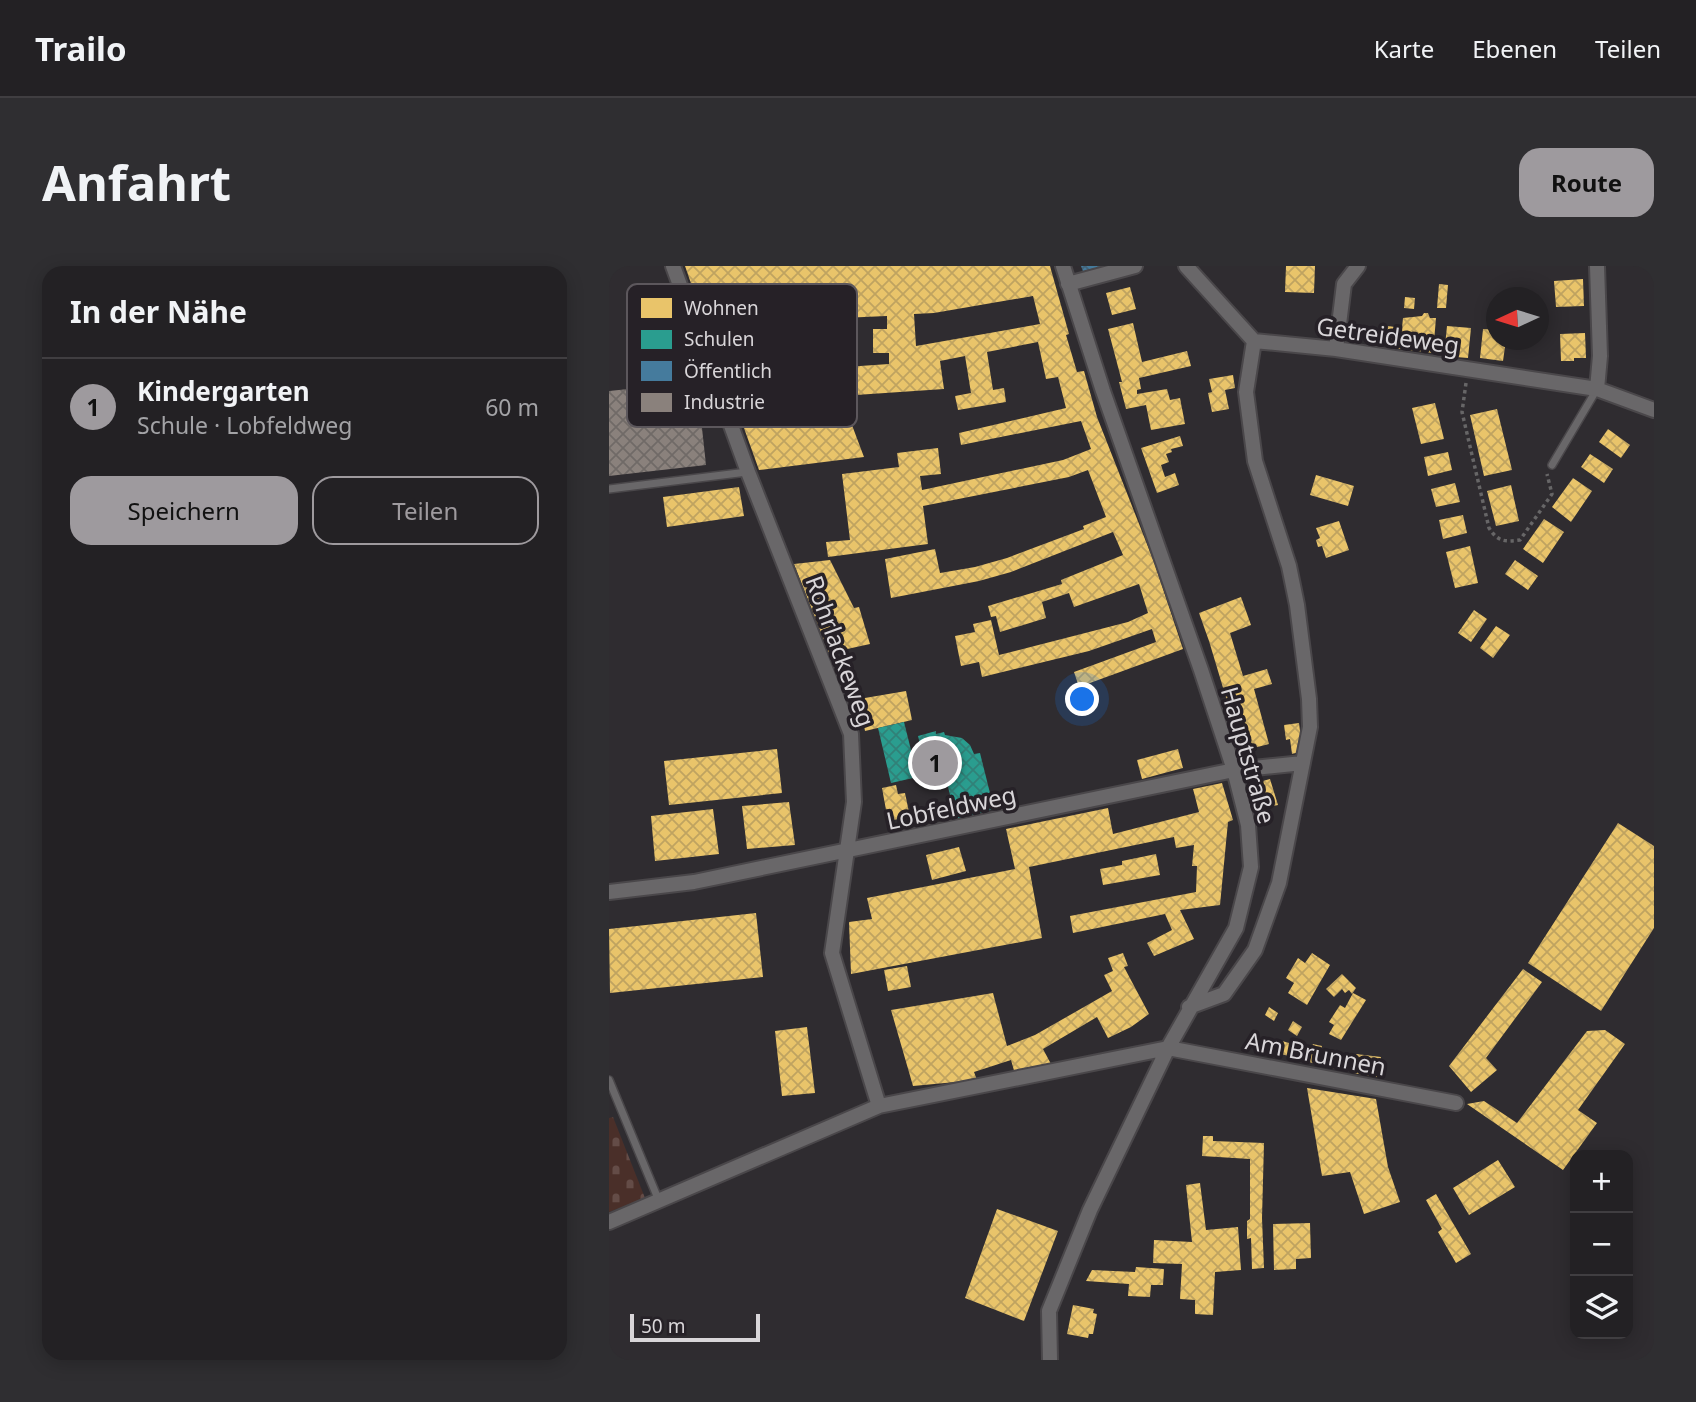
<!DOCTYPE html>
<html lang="de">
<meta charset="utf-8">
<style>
:root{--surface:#232124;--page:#2f2e31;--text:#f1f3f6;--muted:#a3a3a6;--line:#403e41;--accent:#9e9a9e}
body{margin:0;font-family:"Noto Sans",sans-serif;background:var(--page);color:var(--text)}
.controls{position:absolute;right:21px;bottom:21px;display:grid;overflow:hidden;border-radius:14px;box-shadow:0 4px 18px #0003}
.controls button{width:63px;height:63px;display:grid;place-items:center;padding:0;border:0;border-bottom:2px solid var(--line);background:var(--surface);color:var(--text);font:35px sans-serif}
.compass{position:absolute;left:877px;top:21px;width:63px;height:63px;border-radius:50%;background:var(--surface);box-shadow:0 4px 18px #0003;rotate:266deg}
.scale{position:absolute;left:21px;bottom:18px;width:130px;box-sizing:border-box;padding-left:7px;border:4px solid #d9d6d9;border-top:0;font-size:19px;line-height:24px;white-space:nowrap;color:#d9d6d9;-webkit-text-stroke:5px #262127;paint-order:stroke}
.you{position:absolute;left:474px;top:434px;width:24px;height:24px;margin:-18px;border:5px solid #fff;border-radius:50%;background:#1a73e8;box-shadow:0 0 0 10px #1a73e833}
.badge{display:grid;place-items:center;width:46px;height:46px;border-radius:50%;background:var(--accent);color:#111;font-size:23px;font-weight:700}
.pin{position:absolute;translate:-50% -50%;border:4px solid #fff;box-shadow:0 2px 7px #0006}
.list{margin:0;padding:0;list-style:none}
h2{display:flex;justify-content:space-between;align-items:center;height:91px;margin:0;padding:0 28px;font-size:30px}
h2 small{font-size:23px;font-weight:400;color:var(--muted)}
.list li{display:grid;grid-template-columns:46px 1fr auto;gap:21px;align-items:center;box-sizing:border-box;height:98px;padding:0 28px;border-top:2px solid var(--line)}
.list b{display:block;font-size:26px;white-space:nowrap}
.list p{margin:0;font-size:23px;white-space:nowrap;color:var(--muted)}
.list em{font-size:23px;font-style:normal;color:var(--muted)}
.actions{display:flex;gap:14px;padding:21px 28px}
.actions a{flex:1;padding:16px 0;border:2px solid var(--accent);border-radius:21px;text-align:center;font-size:24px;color:var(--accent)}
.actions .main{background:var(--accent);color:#111}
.icon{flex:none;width:38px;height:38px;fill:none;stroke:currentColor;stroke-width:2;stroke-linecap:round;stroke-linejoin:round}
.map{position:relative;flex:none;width:1045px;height:1094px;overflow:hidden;border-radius:21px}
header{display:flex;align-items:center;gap:42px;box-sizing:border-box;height:98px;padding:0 35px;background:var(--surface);border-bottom:2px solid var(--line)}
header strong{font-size:33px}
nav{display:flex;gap:38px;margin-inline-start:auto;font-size:24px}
.intro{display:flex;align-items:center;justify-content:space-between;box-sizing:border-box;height:168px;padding:0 42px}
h1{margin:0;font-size:49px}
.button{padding:18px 32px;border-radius:21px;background:var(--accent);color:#111;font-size:24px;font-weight:700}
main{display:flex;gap:42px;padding:0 42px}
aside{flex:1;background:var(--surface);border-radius:21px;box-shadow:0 4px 18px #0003}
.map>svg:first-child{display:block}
.cemetery{fill:url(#cemetery-stones)}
.homes{fill:url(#homes-cross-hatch);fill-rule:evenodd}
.schools{fill:url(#schools-cross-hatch)}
.public{fill:url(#public-cross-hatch)}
.industry{fill:url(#industry-cross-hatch)}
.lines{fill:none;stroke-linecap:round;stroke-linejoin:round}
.lane-casing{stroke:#4a474a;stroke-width:10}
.street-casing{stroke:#4a474a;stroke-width:18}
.path{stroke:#676667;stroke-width:3.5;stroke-dasharray:3.5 3.5;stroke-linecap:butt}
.lane{stroke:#696769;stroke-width:7}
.street{stroke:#696769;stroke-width:14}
.labels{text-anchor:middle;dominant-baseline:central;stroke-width:7;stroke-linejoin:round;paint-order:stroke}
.street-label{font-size:24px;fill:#d9d6d9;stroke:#262127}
.key{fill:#262127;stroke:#5c575c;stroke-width:2}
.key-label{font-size:19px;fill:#d9d6d9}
</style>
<header>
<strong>Trailo</strong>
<nav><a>Karte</a><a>Ebenen</a><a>Teilen</a></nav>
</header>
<div class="intro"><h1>Anfahrt</h1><a class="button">Route</a></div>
<main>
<aside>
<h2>In der Nähe<small></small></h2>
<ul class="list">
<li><span class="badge">1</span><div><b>Kindergarten</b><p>Schule · Lobfeldweg</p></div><em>60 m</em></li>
</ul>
<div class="actions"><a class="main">Speichern</a><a>Teilen</a></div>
</aside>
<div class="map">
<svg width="1045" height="1094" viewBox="0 0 1045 1094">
<defs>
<pattern id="cemetery-stones" width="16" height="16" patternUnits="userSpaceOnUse" patternTransform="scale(1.75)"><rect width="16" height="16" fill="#4a2f29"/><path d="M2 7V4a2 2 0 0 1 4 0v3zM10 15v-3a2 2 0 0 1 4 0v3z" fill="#644c47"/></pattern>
<pattern id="homes-cross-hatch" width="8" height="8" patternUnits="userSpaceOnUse" patternTransform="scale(1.75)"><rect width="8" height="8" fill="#e9c46a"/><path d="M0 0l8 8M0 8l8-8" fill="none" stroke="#bfa360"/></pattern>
<pattern id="schools-cross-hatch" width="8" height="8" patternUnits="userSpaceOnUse" patternTransform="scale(1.75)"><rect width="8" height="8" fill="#2a9d8f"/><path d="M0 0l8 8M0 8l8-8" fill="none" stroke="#318178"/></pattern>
<pattern id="public-cross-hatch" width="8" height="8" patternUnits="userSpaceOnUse" patternTransform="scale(1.75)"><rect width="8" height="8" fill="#457b9d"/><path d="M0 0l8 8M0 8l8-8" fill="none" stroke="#436378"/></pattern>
<pattern id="industry-cross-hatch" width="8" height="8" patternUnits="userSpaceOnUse" patternTransform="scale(1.75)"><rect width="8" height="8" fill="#8a817c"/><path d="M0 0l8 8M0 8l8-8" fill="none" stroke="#706a67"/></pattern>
</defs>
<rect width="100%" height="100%" fill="#2f2c30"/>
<path class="cemetery" d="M4 851 36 932 0 946V852Z"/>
<path class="homes" d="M76 0H441L460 68 457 69 468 106 475 105 488 151 545 296 574 383 470 421 465 406 547 376 543 363 480 385 373 411 370 396 352 400 346 370 366 366 364 358 382 354 390 389 519 356 539 347 530 318 465 341 460 327 433 336 437 352 391 366 387 350 382 351 379 340 453 318 452 314 514 289 504 266 402 306 370 315 282 332 276 293 326 283 331 307 366 301 398 292 475 263 474 260 497 251 479 204 460 211 314 240 319 278 219 291 217 276 241 274 233 208 290 201 288 187 329 182 332 208 311 210 313 224 454 194 482 183 472 155 352 179 350 167 457 142 449 111 437 113 429 76 378 86 384 124 395 122 397 136 349 144 346 130 362 127 356 90 331 95 335 123 232 130 255 191 150 204 116 109 150 106 148 88 220 83 222 102 280 98V87H264V63H278V50L96 58ZM424 30 431 58 307 80 305 48 325 47Z
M677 0H706L705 27 676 26Z
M974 13 975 40 947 41 945 15Z
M830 18 839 19 837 42H828Z
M521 21 527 43 503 49 497 27Z
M910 27 911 32H893V28Z
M796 31 806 32 805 43 795 42Z
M815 47H819L821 52H827L824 87 777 81 779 60 793 62 794 52 813 50Z
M524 57 533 96 578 85 582 100 530 112 532 123 528 124V128L558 123 561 134 571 132 576 158 542 164 537 139 517 143 510 116H513L499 63Z
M838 60 862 62 859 92 835 90Z
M874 63 888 64V74H897L894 95 871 92Z
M976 67 977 92H965V95H952L951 68Z
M624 109 626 122 616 124 620 143 603 146 599 127 603 126 600 113Z
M826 137 835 173 812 178 803 142Z
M888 143 903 204 875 210 861 149Z
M999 163 1021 179 1012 192 990 176Z
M571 170 574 180 562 183 563 186 557 188 560 196 552 199 556 211 566 207 570 219 548 227 532 182Z
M839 186 843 204 819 210 815 191Z
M981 188 1004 203 995 217 972 201Z
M707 209 745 220 739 240 701 229Z
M964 212 983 225 962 256 943 241Z
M846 217 851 236 827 241 822 223Z
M902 219 910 255 887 260 878 225Z
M130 221 135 250 58 261 54 231Z
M854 249 858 267 834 273 830 254Z
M935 253 955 266 934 297 914 283Z
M730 255 740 284 717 292 713 280 709 281 707 274 711 272 707 262Z
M861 280 869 317 846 322 837 286Z
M221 294 245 342 250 341 261 378 220 387 185 298Z
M906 294 929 310 919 324 896 308Z
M632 331 642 359 621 367 634 410 658 403 663 418 645 423 660 478 633 485 600 375 590 347Z
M865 344 878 353 862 376 849 367Z
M887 360 901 369 884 392 871 382Z
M297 425 303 454 256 465 250 433Z
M690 457 693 481 690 486 683 488 681 473 677 474 675 459Z
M168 483 173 527 60 539 55 495Z
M569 483 574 502 533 513 528 494Z
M661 513 669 539 651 543 643 518Z
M613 517 624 554 619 556 611 639 571 644 585 673 545 690 538 677 563 664 556 648 464 667 461 650 587 626 588 600H583L585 579 567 582 565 571 420 601 433 672 242 708 240 656 263 653 258 632 406 603 397 563 499 542 504 568 590 546 584 523Z
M287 519 289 528 296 527 301 551 279 555 273 522Z
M180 536 186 579 138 583 133 540Z
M104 543 110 588 46 595 42 550Z
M1009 557 1045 580V662L992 745 919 697Z
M350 581 357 605 323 614 317 589Z
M547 588 551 609 494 619 491 603 513 599V595Z
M147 647 154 711 1 727 0 663Z
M514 687 519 700 515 701 540 748 522 761 499 772 488 751 434 783 442 798 406 808 402 794 365 806 368 814 304 820 282 744 384 727 398 780 426 769 503 725 495 709 504 705 499 692Z
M703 687 721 699 698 739 679 727 685 717 677 712 689 692 696 697Z
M298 700 302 721 279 725 275 704Z
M914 703 933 716 877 792 888 804 862 826 840 800Z
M733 708 747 722 743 728 740 724 736 727 733 723 725 731 717 723Z
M744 727 757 734 732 774 720 768 725 759 720 756 731 739 736 742Z
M660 741 669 747 665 755 656 749Z
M684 755 693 761 688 770 679 764Z
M198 761 206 827 173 830 166 765Z
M996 764 1016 778 969 844 988 857 954 904 858 838 875 835 908 857 978 765Z
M673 775 702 783 704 778 713 780 711 786 727 790 724 803 669 787Z
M747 788 772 791 768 811 744 807Z
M698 822 767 833 779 901 791 936 755 948 741 906 713 910Z
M594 870H604V875L655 877 653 952 655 1002 643 1003 642 972 638 973V955L641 953V893L593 890Z
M889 894 906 921 860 949 844 922Z
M591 917 597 964 629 961 632 1004 606 1006 604 1049 586 1048V1034L571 1033 573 998 544 997 545 974 583 976 577 919Z
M827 928 862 988 847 997 829 966 833 963 817 934Z
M388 943 449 965 415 1055 356 1032Z
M701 957 702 992 687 993V1003L665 1004 664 958Z
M527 1001 555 1003 554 1019H542L541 1031 519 1030 520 1018 477 1015 483 1004 526 1006Z
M464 1039 485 1043 484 1047 488 1048 484 1068H480L479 1072 458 1068Z"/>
<path class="schools" d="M295 456 303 488 313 486 309 470 327 465V468L335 466 336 469 353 472 361 479 365 488 371 487 385 543 347 553 335 505 282 517 269 462Z"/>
<path class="public" d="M472 0H497L475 8Z"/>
<path class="industry" d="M88 116 97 199 0 210V125Z"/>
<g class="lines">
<defs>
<path id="lane" d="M943 199 988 123
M0 223 138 206
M0 814 50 935"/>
<path id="street" d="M64 0 139 206 242 468 245 536 223 687 270 840
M577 0 645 75 727 83 988 123 1045 144
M988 0 991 90 988 123
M459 18 526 0
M727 83 735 18 749 0
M0 626 85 616 625 504 694 497
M580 741 615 728 646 684 670 617 701 461 700 433 688 339 680 300 646 195 637 126 645 75
M0 956 270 840 559 782 847 837
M441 1094 440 1045 481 944 559 782 627 662 642 601 639 559 625 504 592 404 494 125 454 0"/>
</defs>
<use href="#lane" class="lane-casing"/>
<use href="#street" class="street-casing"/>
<path class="path" d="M857 117 853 146 880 262C889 276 896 276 911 274L943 228 938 208"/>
<use href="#lane" class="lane"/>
<use href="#street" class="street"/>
</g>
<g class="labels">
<g class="street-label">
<text transform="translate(779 69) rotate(8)">Getreideweg</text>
<text transform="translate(232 385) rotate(70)">Rohrlackeweg</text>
<text transform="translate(640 489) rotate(74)">Hauptstraße</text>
<text transform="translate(342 541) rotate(-12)">Lobfeldweg</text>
<text transform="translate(707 787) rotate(11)">Am Brunnen</text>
</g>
</g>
<rect x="18" y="18" width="230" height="143" rx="10" class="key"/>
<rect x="32" y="32" width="31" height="20" fill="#e9c46a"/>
<rect x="32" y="64" width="31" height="19" fill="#2a9d8f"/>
<rect x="32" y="95" width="31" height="20" fill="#457b9d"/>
<rect x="32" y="127" width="31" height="19" fill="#8a817c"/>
<g class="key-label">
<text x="75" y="49">Wohnen</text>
<text x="75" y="80">Schulen</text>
<text x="75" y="112">Öffentlich</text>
<text x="75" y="143">Industrie</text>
</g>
</svg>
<div class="controls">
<button>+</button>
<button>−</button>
<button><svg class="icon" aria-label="layers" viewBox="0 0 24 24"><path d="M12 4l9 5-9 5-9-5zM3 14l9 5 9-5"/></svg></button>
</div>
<svg class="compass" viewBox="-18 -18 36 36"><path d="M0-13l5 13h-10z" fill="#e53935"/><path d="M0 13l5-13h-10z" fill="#a3a3a6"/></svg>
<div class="scale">50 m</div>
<div class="you"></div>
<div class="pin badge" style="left:326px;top:497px">1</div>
</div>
</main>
